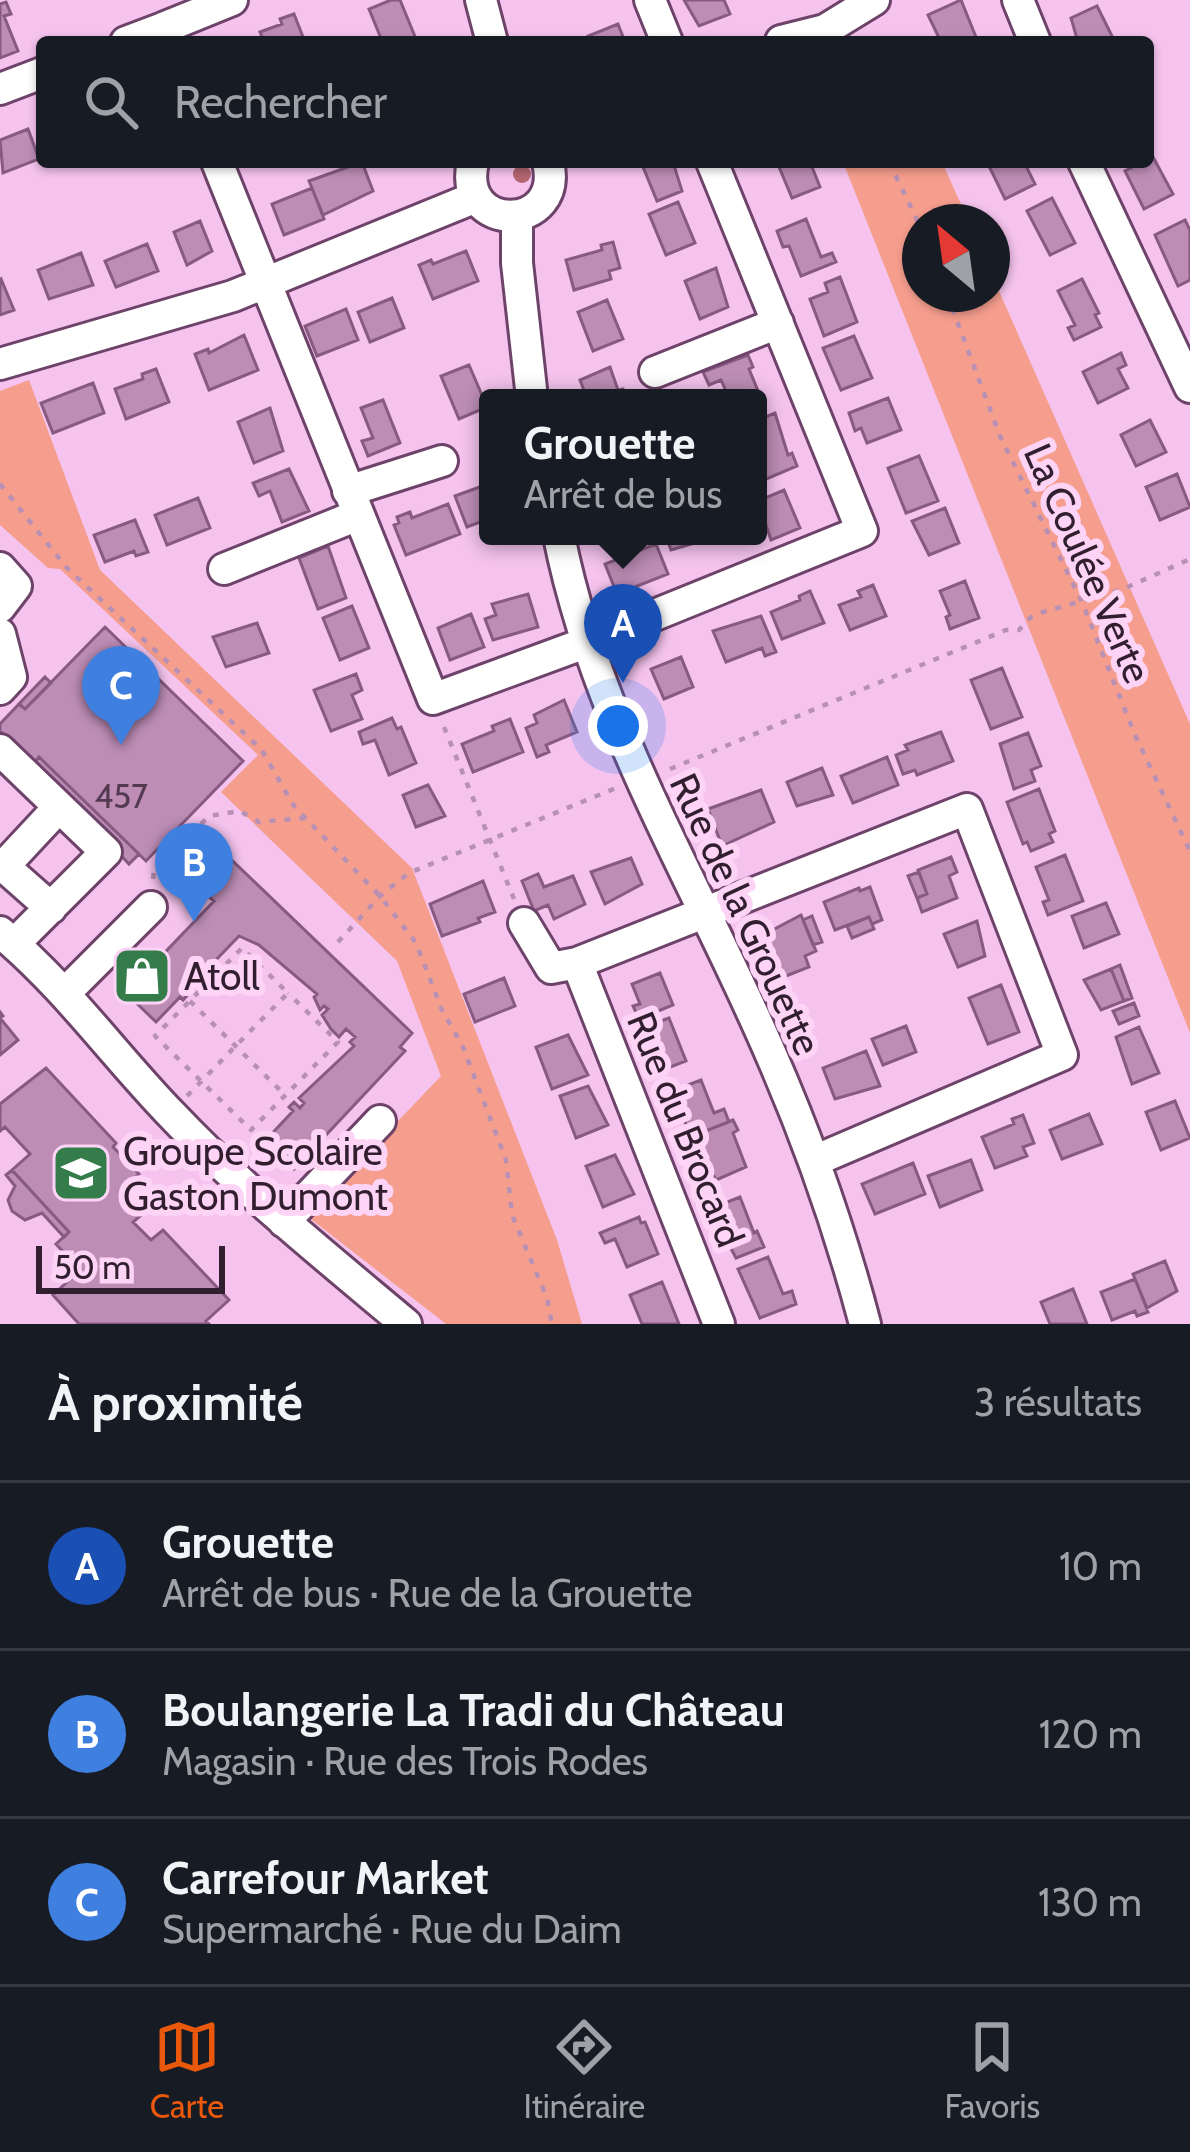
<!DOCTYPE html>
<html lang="fr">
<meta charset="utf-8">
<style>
:root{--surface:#171b24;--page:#242831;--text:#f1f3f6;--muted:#9ea1a6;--line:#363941;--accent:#ea580c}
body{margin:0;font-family:Cabin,sans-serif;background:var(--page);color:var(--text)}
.compass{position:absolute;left:902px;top:204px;width:108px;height:108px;border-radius:50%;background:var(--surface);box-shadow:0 3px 9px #0004;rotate:331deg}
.scale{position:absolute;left:36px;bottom:30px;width:189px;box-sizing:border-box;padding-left:12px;border:6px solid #311e2f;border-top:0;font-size:33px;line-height:42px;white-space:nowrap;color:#311e2f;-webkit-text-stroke:9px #fdd3f6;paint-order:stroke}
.you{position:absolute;left:618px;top:726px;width:42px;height:42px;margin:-30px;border:9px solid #fff;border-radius:50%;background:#1a73e8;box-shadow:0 0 0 18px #1a73e833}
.badge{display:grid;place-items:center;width:78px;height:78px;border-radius:50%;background:var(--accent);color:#fff;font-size:39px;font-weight:700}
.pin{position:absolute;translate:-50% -99px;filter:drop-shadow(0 3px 6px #0008)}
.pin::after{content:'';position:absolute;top:63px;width:42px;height:36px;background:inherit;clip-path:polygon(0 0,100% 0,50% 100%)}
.popup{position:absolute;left:479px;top:389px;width:288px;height:156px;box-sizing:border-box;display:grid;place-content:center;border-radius:12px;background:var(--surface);filter:drop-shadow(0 3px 9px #0005);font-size:39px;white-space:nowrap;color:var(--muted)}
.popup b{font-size:45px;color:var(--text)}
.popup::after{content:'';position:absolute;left:50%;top:100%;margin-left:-24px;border:24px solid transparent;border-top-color:var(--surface)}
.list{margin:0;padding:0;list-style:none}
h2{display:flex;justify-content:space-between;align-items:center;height:156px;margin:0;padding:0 48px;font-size:51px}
h2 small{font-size:39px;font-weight:400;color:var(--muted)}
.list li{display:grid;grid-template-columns:78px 1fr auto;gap:36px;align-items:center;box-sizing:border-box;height:168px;padding:0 48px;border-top:3px solid var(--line)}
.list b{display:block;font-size:45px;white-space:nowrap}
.list p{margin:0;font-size:39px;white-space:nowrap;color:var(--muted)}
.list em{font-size:39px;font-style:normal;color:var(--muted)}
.icon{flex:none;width:66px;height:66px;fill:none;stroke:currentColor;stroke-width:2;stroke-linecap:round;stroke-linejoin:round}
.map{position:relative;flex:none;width:1190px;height:1324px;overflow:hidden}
.search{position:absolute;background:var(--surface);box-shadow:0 3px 9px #0004;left:36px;right:36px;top:36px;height:132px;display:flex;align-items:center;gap:30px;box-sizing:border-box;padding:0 42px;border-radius:12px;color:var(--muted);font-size:45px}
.sheet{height:660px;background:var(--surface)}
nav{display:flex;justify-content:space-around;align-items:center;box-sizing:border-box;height:168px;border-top:3px solid var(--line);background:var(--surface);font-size:33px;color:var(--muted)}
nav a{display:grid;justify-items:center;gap:6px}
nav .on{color:var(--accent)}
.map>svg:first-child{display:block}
.green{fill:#f69e8e}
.building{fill:#bd8db6;stroke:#875a81;stroke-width:3}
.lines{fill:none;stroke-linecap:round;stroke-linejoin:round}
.minor-casing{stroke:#6e4369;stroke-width:36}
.path{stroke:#b890b3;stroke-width:4.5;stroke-dasharray:6 9;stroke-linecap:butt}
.minor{stroke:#fff;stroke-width:30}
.tree{fill:#b36571}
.labels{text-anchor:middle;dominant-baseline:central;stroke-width:12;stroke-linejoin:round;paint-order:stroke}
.number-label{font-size:33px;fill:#543a51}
.street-label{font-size:39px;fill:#311e2f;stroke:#fdd3f6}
.poi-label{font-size:39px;fill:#311e2f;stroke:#fdd3f6;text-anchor:start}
</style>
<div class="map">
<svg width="1190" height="1324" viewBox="0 0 1190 1324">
<rect width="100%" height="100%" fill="#f5c3ee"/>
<path class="green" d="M843 162H942L969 222H920V294H992V275L1190 724V1033Z
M29 380 100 570 412 868 557 1240 582 1324H446L307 1216 441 1076 397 961 221 792 258 755 60 569 48 568 0 525V391Z"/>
<path class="building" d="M391 0H400L416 39 378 42 376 38 380 36 369 9Z
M684 0H724L730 14 699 26Z
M961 0 978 42H941L928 15Z
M6 2 11 14 4 16 18 51 0 58V4Z
M1097 6 1115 42H1078L1071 18Z
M294 14 305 42H264L260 32 282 24 280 19Z
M618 24 625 42H590L588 36Z
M28 129 39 159 3 173 0 140Z
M1153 157 1173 194 1144 209 1125 171Z
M362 162 373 191 323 215 309 181Z
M641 162H673L682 191 657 201Z
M777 162H810L820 187 792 198Z
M987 162H1024L1035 184 1005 199Z
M312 188 324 219 284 235 272 204Z
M1052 198 1075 243 1050 255 1027 211Z
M678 202 695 243 666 255 649 214Z
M806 219 821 257 832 253 836 262 801 276 789 246 783 247 777 231Z
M1185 220 1190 230V280L1178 286 1155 235Z
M200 221 212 251 187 265 174 232Z
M613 242 620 268 609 271 611 279 574 290 566 260 602 250 601 245Z
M147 244 158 271 116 287 105 261Z
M466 251 478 281 433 299 419 265 431 260 433 264Z
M81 253 93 285 49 299 38 270Z
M716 268 728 307 700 319 685 281Z
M840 277 857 322 824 336 810 299 828 292 825 283Z
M1 279 14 310 0 315V280Z
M1082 279 1099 313 1095 315 1101 327 1074 340 1068 328 1075 325 1058 291Z
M392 298 404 328 370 342 358 312Z
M607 300 623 339 593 351 578 312Z
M346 309 358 340 317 356 305 326Z
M244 335 258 370 209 390 195 354 208 349 209 353Z
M854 336 872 378 841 390 823 348Z
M1121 353 1126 365 1118 369 1128 388 1098 403 1083 372Z
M748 355 753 367 749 369 765 408 758 411V398H729L721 380 709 385 703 372Z
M469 365 487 407 459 419 441 376Z
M610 367 618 390 623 389 626 398H587L580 380Z
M156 369 169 402 126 419 115 389 143 379 142 374Z
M93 383 104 413 53 433 41 403Z
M888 398 901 430 867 443 861 428 855 431 849 413Z
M383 400 400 443 368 456 362 441 373 438 361 408Z
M270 408 283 451 254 463 238 422Z
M775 413 788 455 792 453 797 466 764 480 758 465V420Z
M1150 420 1166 452 1136 466 1121 435Z
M919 456 938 501 906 513 888 468Z
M289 469 309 511 282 522 270 491 259 496 253 483Z
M1177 474 1190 507 1160 520 1146 487Z
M488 484V519L467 527 455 496Z
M784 490 800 528 771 540 758 501Z
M198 498 210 528 167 545 155 515Z
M448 504 460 534 406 555 394 525 399 523 397 517 410 512 412 518Z
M945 508 959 543 929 555 912 521Z
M135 520 148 552 136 556 134 551 105 562 94 535Z
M666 536H711L712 538 671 550Z
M656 544 668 574 617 594 605 564Z
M328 546 346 598 318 609 299 558Z
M965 581 979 618 950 629 946 617 950 615 940 591Z
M873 585 886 616 850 630 839 605 861 597 858 591Z
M810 591 824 623 782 639 771 612 800 600 799 596Z
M528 594 538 627 493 640 485 619 496 615 492 604Z
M352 606 369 648 340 660 323 618Z
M471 614 484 647 450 660 438 628Z
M761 616 776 652 765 656 762 648 726 662 713 631Z
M257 623 269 653 226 667 213 637Z
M105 627 243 761 146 861 39 757 34 763 0 731V724L19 704 25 709Z
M681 657 693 687 664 699 651 669Z
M1002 668 1022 717 991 729 971 680Z
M356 674 362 690 352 695 362 719 331 731 314 690Z
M45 677 51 683 25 709 19 704Z
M564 700 577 732 546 745 549 752 537 757 526 728 537 723 534 715Z
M392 718 397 729 401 727 416 763 389 775 375 740 363 744 359 732Z
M510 719 523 752 473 772 462 744 494 731 492 726Z
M941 732 953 761 917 775 915 770 903 774 896 755 908 750 905 745Z
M1028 733 1041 766 1031 770 1035 781 1014 789 1000 744Z
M39 757 139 854 129 864 34 763Z
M887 757 898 785 853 803 841 776Z
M822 768 833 795 797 806 787 782Z
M428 785 445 816 416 827 403 795Z
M1039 789 1055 831 1049 834 1053 842 1031 851 1027 842 1023 844 1007 802Z
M761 790 774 822 722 846 708 809Z
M215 844 412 1033 400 1047 405 1051 294 1169 265 1141 293 1111 289 1107 294 1102 300 1108 304 1103 299 1098 354 1046 350 1042 355 1037 346 1029 339 1037 331 1029 322 1015 328 1009 324 1006 320 1010 314 997 317 994 259 945 239 936 189 988 192 990 183 1000 180 997 156 1022 126 993 214 901 185 876Z
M1065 855 1083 901 1048 915 1043 902 1049 900 1036 867Z
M951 857 957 872 949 876 957 898 922 912 917 898 927 894 918 870Z
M631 858 642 884 605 904 591 872Z
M919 872 927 894 917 898 908 876Z
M538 874 544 887 573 876 585 904 554 919 548 905 534 911 522 881Z
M483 881 495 912 478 918 480 922 442 936 430 904Z
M870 887 882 920 872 924 869 917 835 930 824 902 859 888 860 891Z
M1106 903 1119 934 1084 948 1072 916Z
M801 915 816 951 805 956 809 967 781 978 765 934Z
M812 916 822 942 813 945 803 920Z
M869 917 874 929 852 938 847 926Z
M977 921 985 956 958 967 944 934Z
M1120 965 1132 998 1124 1001 1111 969Z
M1111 969 1124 1001 1101 1010 1084 980Z
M660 973 673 1005 639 1019 633 1006 640 1004 632 984Z
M504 978 515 1006 475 1022 464 994Z
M1001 985 1019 1032 988 1044 969 998Z
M1134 1003 1139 1016 1119 1024 1113 1011Z
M0 1012 3 1016 0 1018 18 1040 0 1055Z
M669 1018 686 1061 660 1071 642 1028Z
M906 1026 916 1052 883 1065 872 1039Z
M1139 1027 1159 1073 1132 1084 1116 1037Z
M568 1035 588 1075 552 1089 536 1047Z
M866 1051 880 1086 835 1099 823 1068Z
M46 1068 116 1143 113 1147 139 1174 124 1188 146 1211 133 1222 151 1240 163 1230 229 1300 206 1321 209 1324H79L53 1295 80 1270 56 1244 69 1232 12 1170 30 1154 5 1127 0 1131V1104Z
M701 1080 714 1113 724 1109 729 1122 690 1137 675 1090Z
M588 1086 608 1125 576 1138 560 1096Z
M1175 1101 1190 1138 1161 1150 1146 1112Z
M1089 1114 1102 1144 1062 1159 1050 1130Z
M1023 1115 1034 1143 1023 1147 1027 1156 995 1168 982 1137 1014 1124 1012 1119Z
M733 1120 738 1130 733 1133 746 1167 716 1180 698 1148 703 1145 698 1134Z
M615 1155 634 1194 603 1207 586 1166Z
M971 1160 982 1190 940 1207 928 1176Z
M913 1163 925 1194 875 1214 862 1184Z
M12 1170 69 1232 64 1237 42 1213 25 1220 12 1211 8 1200 15 1186 6 1175Z
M740 1197 754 1233 757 1231 764 1247 736 1258 718 1224 723 1222 717 1206Z
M639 1217 641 1223 645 1222 658 1254 627 1267 615 1239 605 1243 600 1233Z
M768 1257 783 1294 792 1291 796 1304 760 1318 738 1269Z
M1165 1261 1177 1291 1147 1308 1133 1274Z
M1135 1279 1148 1312 1137 1316 1135 1311 1112 1320 1101 1292Z
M662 1282 679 1324H642L630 1295Z
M1073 1289 1087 1324H1050L1041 1302Z"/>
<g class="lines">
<defs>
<path id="minor" d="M481 0 492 42
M650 0 667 42
M1018 0 1035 42
M781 41 825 30 874 0
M126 42 163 28
M169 42 163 28 232 0
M0 89 42 73
M217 162 433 699 588 642 862 531 712 162
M473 162C456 234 565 233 548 162
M1084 162 1190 387
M517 216V263L532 398
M0 364 233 296 476 197
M655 372 778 323
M348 491 442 461
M559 536C596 723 698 884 772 1057 810 1144 841 1233 865 1324
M0 568 16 586 0 607
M224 569 358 515
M0 634 11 677 0 689
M0 750 106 852 14 944
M0 863 51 908
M4 866 59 807
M524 923 551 968 577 963 967 809 1062 1055 814 1161
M0 932C65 986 113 1054 171 1114 244 1191 325 1256 406 1324
M577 963 719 1324
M65 993 151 907
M284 1222 380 1121"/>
</defs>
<use href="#minor" class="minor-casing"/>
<path class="path" d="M889 162 920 226
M947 294 1000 436 1082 602 1135 735 1190 851
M0 484 67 568 261 749 294 806 380 896 416 943 442 1010 463 1047 506 1160 512 1215 547 1298 552 1324
M444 727 514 899
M670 769 1006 630H1019L1031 617 1043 612 1121 590 1190 559
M153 879 154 870 209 816 240 811 259 822 306 818
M338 942 380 896 409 873 616 788
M190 1001 284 1094
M187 1096C221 1061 254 1027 288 993L242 948 155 1036 251 1130 338 1042 288 993"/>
<use href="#minor" class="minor"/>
</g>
<circle class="tree" cx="522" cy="174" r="9"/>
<defs>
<symbol id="shop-square" viewBox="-11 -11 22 22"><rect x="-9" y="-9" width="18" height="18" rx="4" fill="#347d4a" stroke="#fdd3f6"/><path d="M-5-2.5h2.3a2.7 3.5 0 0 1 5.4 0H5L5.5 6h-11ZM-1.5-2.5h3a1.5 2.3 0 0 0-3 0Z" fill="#fff"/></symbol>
<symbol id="school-square" viewBox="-11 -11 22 22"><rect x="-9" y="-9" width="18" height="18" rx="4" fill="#347d4a" stroke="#fdd3f6"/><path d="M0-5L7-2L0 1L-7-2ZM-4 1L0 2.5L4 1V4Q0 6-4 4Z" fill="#fff"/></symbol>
</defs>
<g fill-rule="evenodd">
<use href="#shop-square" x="109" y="943" width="66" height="66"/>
<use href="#school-square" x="48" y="1140" width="66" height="66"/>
</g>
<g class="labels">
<g class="number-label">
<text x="121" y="796">457</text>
</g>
<g class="street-label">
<text transform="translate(1088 563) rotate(66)">La Coulée Verte</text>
<text transform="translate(746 914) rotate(65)">Rue de la Grouette</text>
<text transform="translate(686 1129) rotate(68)">Rue du Brocard</text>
</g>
<g class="poi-label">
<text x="184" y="976">Atoll</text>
<text x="123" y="1151">Groupe Scolaire<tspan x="123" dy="45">Gaston Dumont</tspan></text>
</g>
</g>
</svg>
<svg class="compass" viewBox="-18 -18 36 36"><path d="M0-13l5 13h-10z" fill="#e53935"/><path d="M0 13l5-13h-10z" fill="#9ea1a6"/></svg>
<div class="scale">50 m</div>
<div class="you"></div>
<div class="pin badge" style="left:623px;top:683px;background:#1a4fb4">A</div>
<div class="popup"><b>Grouette</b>Arrêt de bus</div>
<div class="pin badge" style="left:194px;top:922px;background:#3f7fe0">B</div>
<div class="pin badge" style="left:121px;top:745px;background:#3f7fe0">C</div>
<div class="search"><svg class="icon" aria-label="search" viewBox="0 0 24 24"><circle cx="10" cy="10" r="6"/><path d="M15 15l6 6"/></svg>Rechercher</div>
</div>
<section class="sheet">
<h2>À proximité<small>3 résultats</small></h2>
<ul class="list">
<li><span class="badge" style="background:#1a4fb4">A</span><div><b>Grouette</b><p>Arrêt de bus · Rue de la Grouette</p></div><em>10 m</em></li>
<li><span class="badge" style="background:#3f7fe0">B</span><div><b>Boulangerie La Tradi du Château</b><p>Magasin · Rue des Trois Rodes</p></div><em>120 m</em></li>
<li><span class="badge" style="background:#3f7fe0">C</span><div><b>Carrefour Market</b><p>Supermarché · Rue du Daim</p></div><em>130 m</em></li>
</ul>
</section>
<nav>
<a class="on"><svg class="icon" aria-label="map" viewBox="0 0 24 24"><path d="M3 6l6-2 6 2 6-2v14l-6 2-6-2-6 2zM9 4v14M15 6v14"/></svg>Carte</a>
<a><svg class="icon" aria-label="directions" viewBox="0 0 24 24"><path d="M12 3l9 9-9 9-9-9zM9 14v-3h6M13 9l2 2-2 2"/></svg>Itinéraire</a>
<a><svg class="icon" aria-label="saved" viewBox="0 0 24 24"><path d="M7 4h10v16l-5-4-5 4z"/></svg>Favoris</a>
</nav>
